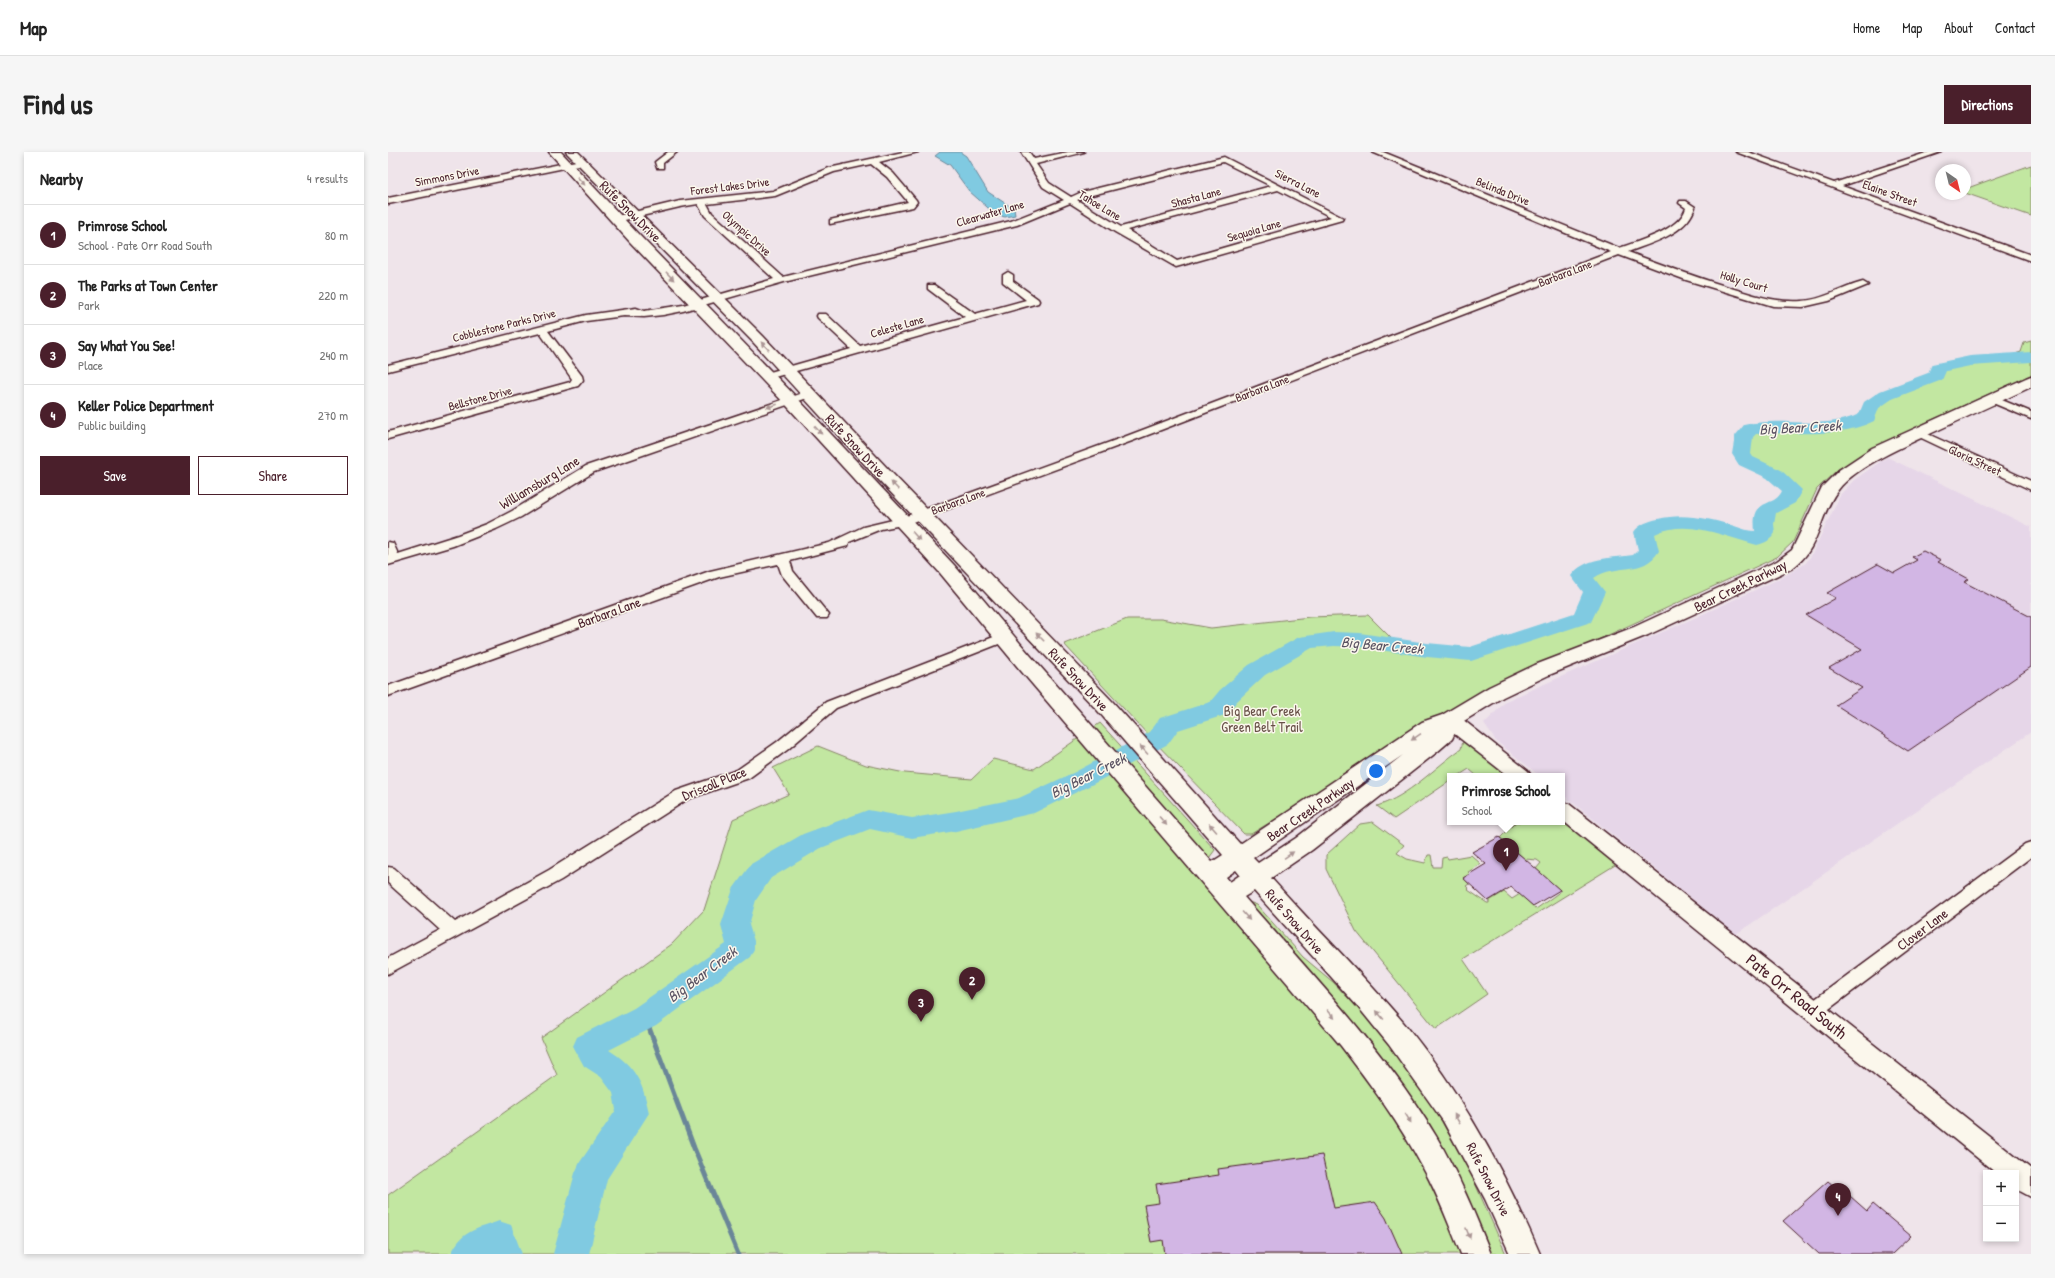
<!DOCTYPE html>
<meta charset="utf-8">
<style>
:root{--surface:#fff;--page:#f6f6f6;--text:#222;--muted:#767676;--line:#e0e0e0;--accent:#4a1f2b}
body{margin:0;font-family:"Patrick Hand",sans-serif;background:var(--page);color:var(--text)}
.controls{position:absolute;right:12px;bottom:12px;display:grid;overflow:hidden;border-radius:0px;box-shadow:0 2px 6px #0003}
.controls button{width:36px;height:36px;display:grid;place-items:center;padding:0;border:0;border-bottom:1px solid var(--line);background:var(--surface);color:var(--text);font:20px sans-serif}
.compass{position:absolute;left:1547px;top:12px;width:36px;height:36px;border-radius:50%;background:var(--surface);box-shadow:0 2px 6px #0003;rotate:145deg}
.you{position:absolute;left:988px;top:619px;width:14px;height:14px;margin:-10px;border:3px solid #fff;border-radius:50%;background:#1a73e8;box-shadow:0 0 0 6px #1a73e833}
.badge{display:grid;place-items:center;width:26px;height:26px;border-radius:50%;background:var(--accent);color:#fff;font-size:13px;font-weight:700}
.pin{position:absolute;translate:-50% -33px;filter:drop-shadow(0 1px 2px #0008)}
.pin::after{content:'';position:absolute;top:21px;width:14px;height:12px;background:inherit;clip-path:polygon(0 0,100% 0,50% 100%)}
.popup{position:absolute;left:1059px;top:621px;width:118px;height:52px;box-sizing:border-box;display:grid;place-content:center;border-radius:0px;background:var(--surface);filter:drop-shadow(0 1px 3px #0005);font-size:13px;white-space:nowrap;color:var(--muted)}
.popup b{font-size:15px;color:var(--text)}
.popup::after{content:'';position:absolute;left:50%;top:100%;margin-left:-8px;border:8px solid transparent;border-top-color:var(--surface)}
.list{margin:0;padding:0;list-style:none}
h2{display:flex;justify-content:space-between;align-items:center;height:52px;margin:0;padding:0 16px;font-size:17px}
h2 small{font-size:13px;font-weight:400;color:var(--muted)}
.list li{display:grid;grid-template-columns:26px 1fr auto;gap:12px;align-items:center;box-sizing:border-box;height:60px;padding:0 16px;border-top:1px solid var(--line)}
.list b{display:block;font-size:15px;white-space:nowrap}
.list p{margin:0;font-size:13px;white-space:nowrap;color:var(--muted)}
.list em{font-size:13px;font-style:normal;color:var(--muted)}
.actions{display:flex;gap:8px;padding:12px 16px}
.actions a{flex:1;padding:9px 0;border:1px solid var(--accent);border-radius:0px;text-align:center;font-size:14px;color:var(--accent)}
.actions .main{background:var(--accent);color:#fff}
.map{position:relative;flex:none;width:1643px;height:1102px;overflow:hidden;border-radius:0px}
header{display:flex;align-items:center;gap:24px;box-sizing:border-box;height:56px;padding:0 20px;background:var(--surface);border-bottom:1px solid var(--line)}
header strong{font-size:19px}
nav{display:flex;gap:22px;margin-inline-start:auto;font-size:14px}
.intro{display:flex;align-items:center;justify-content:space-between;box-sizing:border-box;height:96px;padding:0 24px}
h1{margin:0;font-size:28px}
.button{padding:10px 18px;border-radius:0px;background:var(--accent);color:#fff;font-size:14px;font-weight:700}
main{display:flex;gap:24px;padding:0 24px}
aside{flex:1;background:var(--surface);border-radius:0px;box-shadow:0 2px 6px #0003}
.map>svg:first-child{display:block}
.built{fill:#e6d6e8}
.green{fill:#c2e7a1;stroke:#868366}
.water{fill:#80cae1;stroke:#6a8698}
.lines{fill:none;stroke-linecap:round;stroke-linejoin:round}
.stream{stroke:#6a8698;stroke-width:5}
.river{fill:#80cae1;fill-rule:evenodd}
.building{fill:#d2b6e4;stroke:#4a1f2b}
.minor-casing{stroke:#4a1f2b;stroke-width:3}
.tertiary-casing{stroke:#4a1f2b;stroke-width:3}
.secondary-casing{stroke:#4a1f2b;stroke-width:3}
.minor{fill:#fbf7ec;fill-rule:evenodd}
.tertiary{fill:#fbf7ec;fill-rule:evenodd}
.secondary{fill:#fbf7ec;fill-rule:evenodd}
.oneway{fill:#ab9695}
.labels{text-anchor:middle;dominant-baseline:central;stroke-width:3;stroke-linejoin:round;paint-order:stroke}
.far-street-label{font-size:12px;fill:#4a1f2b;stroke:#fbf7ec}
.street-label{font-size:14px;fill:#4a1f2b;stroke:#fbf7ec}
.park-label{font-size:14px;fill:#685148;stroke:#fbf7ec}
.water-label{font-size:15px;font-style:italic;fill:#5a5262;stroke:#fbf7ec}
.near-street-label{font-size:17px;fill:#4a1f2b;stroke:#fbf7ec}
</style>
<header>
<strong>Map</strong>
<nav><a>Home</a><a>Map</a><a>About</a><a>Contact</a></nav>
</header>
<div class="intro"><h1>Find us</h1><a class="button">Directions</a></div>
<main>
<aside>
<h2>Nearby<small>4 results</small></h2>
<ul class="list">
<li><span class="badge">1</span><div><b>Primrose School</b><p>School · Pate Orr Road South</p></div><em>80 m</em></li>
<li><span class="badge">2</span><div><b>The Parks at Town Center</b><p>Park</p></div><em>220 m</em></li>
<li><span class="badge">3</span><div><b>Say What You See!</b><p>Place</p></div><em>240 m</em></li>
<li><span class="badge">4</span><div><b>Keller Police Department</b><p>Public building</p></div><em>270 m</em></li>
</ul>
<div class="actions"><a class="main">Save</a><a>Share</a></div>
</aside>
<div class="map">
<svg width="1643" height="1102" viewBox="0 0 1643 1102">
<rect width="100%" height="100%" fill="#efe4ea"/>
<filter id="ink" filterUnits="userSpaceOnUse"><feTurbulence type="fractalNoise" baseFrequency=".025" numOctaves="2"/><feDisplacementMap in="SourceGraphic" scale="8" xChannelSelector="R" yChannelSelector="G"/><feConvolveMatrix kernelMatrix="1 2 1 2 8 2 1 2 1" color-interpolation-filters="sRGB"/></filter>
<g filter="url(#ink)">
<path class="built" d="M1499 305 1643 375V580L1348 782 1174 642V624H1152L1108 589 1096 572 1118 549 1311 464 1395 425 1418 411 1423 404 1453 342 1466 328Z"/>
<path class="green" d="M1643 13V64L1577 41V37Z
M1643 189V223L1528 275 1450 317 1429 337 1405 390 1389 405 1203 491 1143 515 1115 528 863 682H856L760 583 676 492 739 467H773L823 476 922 465 980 463 1010 493 1083 502 1195 465 1206 440 1194 424 1210 414 1252 408 1261 399 1256 380C1290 358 1332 377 1369 387L1377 381 1376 372 1379 358 1400 347 1404 338 1386 322 1358 309 1353 302 1356 284 1363 277C1395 273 1456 282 1480 265L1482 254 1498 243 1547 224 1550 216C1577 207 1607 210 1633 200L1636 191Z
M712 571 827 698 821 706 861 750 869 753 915 805 945 830 978 865 1023 922 1049 961 1083 1022 1118 1102H0V1043L169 923 153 886 284 792 316 758 345 667 401 642 385 616 430 594 478 613 517 621 584 627 605 607 646 617Z
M1075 589 1082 591 1126 624H1089L1081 617 1070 624H1062V629L1006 667 989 654C1021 644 1046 616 1073 597Z
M1174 662 1232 710 1075 807 1099 842 1048 877 968 779 938 717V703L972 672 985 670 1016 693 1009 701 1019 707 1037 711 1040 703H1043L1045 715H1053L1054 706 1059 705 1060 707 1083 703 1093 712 1080 720 1082 722 1075 726 1081 732 1078 734 1081 737 1080 738 1099 751H1101V749L1116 740 1124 747 1132 742 1148 757 1173 739 1148 717 1153 711 1149 708 1137 707 1112 686 1128 670H1174Z"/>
<path class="water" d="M552 0H572L578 4 600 40 626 57 627 63 617 65 608 63 581 39 562 13 547 4Z"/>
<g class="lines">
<path class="stream" d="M257 865 306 996 350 1102"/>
<path class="river" d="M1643 200V210L1582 214 1558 219 1554 228 1504 247 1491 256 1486 269C1450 287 1408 279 1368 282L1365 285 1363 302 1365 305 1393 318 1414 338 1407 351 1388 361 1386 372 1387 381C1383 388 1377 391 1369 393 1336 385 1300 366 1267 382L1271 399C1254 425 1230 410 1206 426L1217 440 1203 470 1083 509 1039 505 972 495 946 494 924 496 877 523 848 550 840 562 790 578 780 592 705 632 646 661 568 679 524 686 482 677 433 696 383 726 368 748 361 773 366 789V797L362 805 268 874 221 898C248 915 255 931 261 961L219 1027 201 1102H165L187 1021 192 1010 228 958 225 941 213 925 196 914 185 894 189 885 246 856 338 792 333 773 345 737 363 712 415 682 480 658 524 666 568 659 631 646 687 620 762 580 772 566 822 550 832 538 861 513 911 485 946 480 972 481 1039 491 1082 495 1186 461 1195 440 1183 424C1196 405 1225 406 1245 403L1250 398 1246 380C1251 372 1261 369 1270 367 1295 361 1318 366 1343 373 1350 375 1359 379 1367 379 1363 344 1386 357 1394 339L1379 326 1351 313 1344 302 1347 284 1356 273C1394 264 1436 279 1471 262L1476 250 1492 239 1540 221 1544 212 1582 204Z
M111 1069 123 1073 134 1102H63C74 1078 89 1077 111 1069Z"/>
</g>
<path class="building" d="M1535 399 1553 408 1550 410 1581 427 1576 430 1643 465V515L1520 599 1448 553 1474 536 1441 516 1474 497 1418 463 1448 446 1439 441 1490 412 1506 421 1529 408 1524 405Z
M1111 685 1145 714 1172 738 1145 754 1123 735 1100 749 1075 726 1098 712 1084 700Z
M934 1003 946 1056 987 1050 998 1066 1014 1102H777L775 1088 763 1090 756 1053 771 1051 768 1032 831 1023 830 1017Z
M1440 1029 1452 1039 1454 1037 1479 1059 1485 1052 1523 1084 1504 1102H1431L1395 1069Z"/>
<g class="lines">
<defs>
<path id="minor" d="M280 0H289L275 11V16H269L267 10Z
M515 0H530L491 10 505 21 528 48 529 50 525 55 442 72V68L520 50 499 25 483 12 446 20 387 44 319 52 324 61 395 125 623 69 676 48 655 35 633 0H641L646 7 680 0H696L648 12 661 31 683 45 694 40 836 5 955 66 954 68 788 115 727 80 682 51 629 73 396 130 295 159 275 163 256 165 236 164 198 169 160 179 194 224 195 228 190 234 0 287V280L182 230 184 227 152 181 0 219V213L198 163 248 156 256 159 295 153 386 127 317 64 310 52 292 55 228 70 225 69V65L292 49 385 39 441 16ZM835 10 883 34 733 75 689 48 700 44ZM890 38 943 65 789 109 739 78Z
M984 0H995L1231 96C1251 89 1292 78 1298 56L1291 51 1292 49H1298L1307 55C1299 82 1263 91 1240 100 1272 112 1304 124 1337 134 1362 142 1387 151 1414 149 1435 148 1455 135 1475 130L1480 133 1441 149 1415 155 1385 154 1298 128 1231 103 744 289 519 372 493 377 461 390 460 394 402 409 405 419 441 463 439 466H429L394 423 390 412 331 425 0 544V534L322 419 441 391 475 375 513 366 736 285 1223 100Z
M1348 0H1360L1446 31 1541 0H1553L1454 34 1643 103V109Z
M193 8 197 10 196 12 0 52V46Z
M620 120 625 123V129L650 147 651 149 650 151 383 226H375L374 224 375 222 463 197 430 166 429 164 430 162H438L472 194 577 165 540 137V133H546L587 162 638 148 615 130V123Z
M421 239 427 242 425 244 206 320 133 365 108 377 65 394 0 413V390L5 391 10 402 70 383 99 372 124 359 198 314Z
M1604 244 1643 260V267L1600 249 1598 247 1600 245Z
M1531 278 1643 329V338L1527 283 1525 281 1527 279Z
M616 481 621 482 623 485 621 488 448 556 399 598 361 626 300 647 173 728 0 822V806L52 778 0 731V715L6 716 67 770 161 718 288 639 349 618 389 590 438 550Z
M1643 690V705L1433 863 1426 866 1419 863 1417 858 1419 853 1637 692Z"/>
<path id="tertiary" d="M1062 562 1069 563 1140 619 1143 624H1120L1055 573 1052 568 1055 563Z
M1174 650 1181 652 1643 1017V1045L1628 1037V1021H1608L1174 668Z"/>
<path id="secondary" d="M161 0H173L252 84 411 248 566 413 642 503 824 710 835 703 710 559 490 327 365 190 178 0H190L375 184 502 319 724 549 852 692 1034 570 1054 563 1101 535 1147 513 1246 475 1389 409 1404 398 1434 335 1451 318 1484 296 1638 226 1643 224V235C1611 250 1579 265 1546 280 1519 293 1468 314 1450 338 1430 364 1433 397 1403 417L1260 483 1161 523 1115 545 1071 572 1064 587 1049 600 924 698 883 726C928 777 977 824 1020 876 1075 944 1118 1022 1152 1102H1122L1097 1047 1055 969 1001 893 971 856 866 739 856 745C923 822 995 896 1048 984 1070 1021 1087 1062 1103 1102H1073C1061 1073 1050 1043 1035 1016 1012 972 983 933 953 894L628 513 552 421 399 254 242 90ZM1015 603 908 686 870 711 865 706ZM848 718 852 723 842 730 838 725Z"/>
</defs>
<use href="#minor" class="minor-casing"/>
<use href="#tertiary" class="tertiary-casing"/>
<use href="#secondary" class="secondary-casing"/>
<use href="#minor" class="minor"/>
<use href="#tertiary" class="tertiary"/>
<use href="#secondary" class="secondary"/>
</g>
<defs><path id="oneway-solid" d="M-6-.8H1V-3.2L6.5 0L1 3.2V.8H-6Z"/></defs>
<g class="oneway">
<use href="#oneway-solid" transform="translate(193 29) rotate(47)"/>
<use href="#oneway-solid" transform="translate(282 124) rotate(46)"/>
<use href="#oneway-solid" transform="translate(377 194) rotate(-134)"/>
<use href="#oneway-solid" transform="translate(384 254) rotate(162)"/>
<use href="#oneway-solid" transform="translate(430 278) rotate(47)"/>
<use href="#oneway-solid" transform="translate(507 334) rotate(-134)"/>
<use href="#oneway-solid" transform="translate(528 384) rotate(48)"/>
<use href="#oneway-solid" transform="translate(652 485) rotate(-134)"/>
<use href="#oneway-solid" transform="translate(1028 585) rotate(146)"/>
<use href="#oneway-solid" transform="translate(756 598) rotate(-132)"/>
<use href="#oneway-solid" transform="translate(775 669) rotate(49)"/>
<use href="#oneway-solid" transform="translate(825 676) rotate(-131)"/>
<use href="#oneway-solid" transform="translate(901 703) rotate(-34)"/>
<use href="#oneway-solid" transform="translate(858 764) rotate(49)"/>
<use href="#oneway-solid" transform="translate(943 862) rotate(49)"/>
<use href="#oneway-solid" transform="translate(992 863) rotate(-130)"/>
<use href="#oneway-solid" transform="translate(1020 966) rotate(58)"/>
<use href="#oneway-solid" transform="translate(1069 967) rotate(-120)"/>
<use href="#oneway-solid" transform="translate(1080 1081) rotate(68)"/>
</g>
</g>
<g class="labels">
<g class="far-street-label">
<text transform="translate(59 24) rotate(-11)">Simmons Drive</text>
<text transform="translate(910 31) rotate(27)">Sierra Lane</text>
<text transform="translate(342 34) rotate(-7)">Forest Lakes Drive</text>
<text transform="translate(1115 39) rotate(22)">Belinda Drive</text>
<text transform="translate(1502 41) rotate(20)">Elaine Street</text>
<text transform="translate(808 45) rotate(-15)">Shasta Lane</text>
<text transform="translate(712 53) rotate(31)">Tahoe Lane</text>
<text transform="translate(602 61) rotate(-16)">Clearwater Lane</text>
<text transform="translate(866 78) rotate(-16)">Sequoia Lane</text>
<text transform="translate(359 81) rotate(42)">Olympic Drive</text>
<text transform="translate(1177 121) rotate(-21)">Barbara Lane</text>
<text transform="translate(1356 129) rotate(17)">Holly Court</text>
<text transform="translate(116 173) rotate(-14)">Cobblestone Parks Drive</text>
<text transform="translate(509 174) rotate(-16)">Celeste Lane</text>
<text transform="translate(874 236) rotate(-21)">Barbara Lane</text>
<text transform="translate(92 246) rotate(-15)">Bellstone Drive</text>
<text transform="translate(1587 308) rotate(25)">Gloria Street</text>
<text transform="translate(570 349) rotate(-20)">Barbara Lane</text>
</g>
<g class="street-label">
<text transform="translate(243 59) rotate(45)">Rufe Snow Drive</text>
<text transform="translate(468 293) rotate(47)">Rufe Snow Drive</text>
<text transform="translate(151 330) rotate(-31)">Williamsburg Lane</text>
<text transform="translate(1352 433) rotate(-26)">Bear Creek Parkway</text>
<text transform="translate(221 460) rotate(-20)">Barbara Lane</text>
<text transform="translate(691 527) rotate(47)">Rufe Snow Drive</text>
<text transform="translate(326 631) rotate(-22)">Driscoll Place</text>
<text transform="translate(922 657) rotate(-34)">Bear Creek Parkway</text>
<text transform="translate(907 769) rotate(49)">Rufe Snow Drive</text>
<text transform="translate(1534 777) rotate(-37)">Clover Lane</text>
<text transform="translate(1101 1027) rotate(63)">Rufe Snow Drive</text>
</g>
<g class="park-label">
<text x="874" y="558">Big Bear Creek<tspan x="874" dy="16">Green Belt Trail</tspan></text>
</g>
<g class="water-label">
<text transform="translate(1412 275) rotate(-3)">Big Bear Creek</text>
<text transform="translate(994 493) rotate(5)">Big Bear Creek</text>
<text transform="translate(700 623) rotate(-27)">Big Bear Creek</text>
<text transform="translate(314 822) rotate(-37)">Big Bear Creek</text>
</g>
<g class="near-street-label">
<text transform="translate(1409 844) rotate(39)">Pate Orr Road South</text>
</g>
</g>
</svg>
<div class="controls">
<button>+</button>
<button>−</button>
</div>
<svg class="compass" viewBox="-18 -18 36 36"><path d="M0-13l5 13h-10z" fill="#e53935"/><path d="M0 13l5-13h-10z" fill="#767676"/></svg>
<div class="you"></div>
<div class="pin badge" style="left:1118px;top:719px">1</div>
<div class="popup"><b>Primrose School</b>School</div>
<div class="pin badge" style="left:584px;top:848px">2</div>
<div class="pin badge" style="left:533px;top:870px">3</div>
<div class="pin badge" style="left:1450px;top:1064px">4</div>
</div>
</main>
